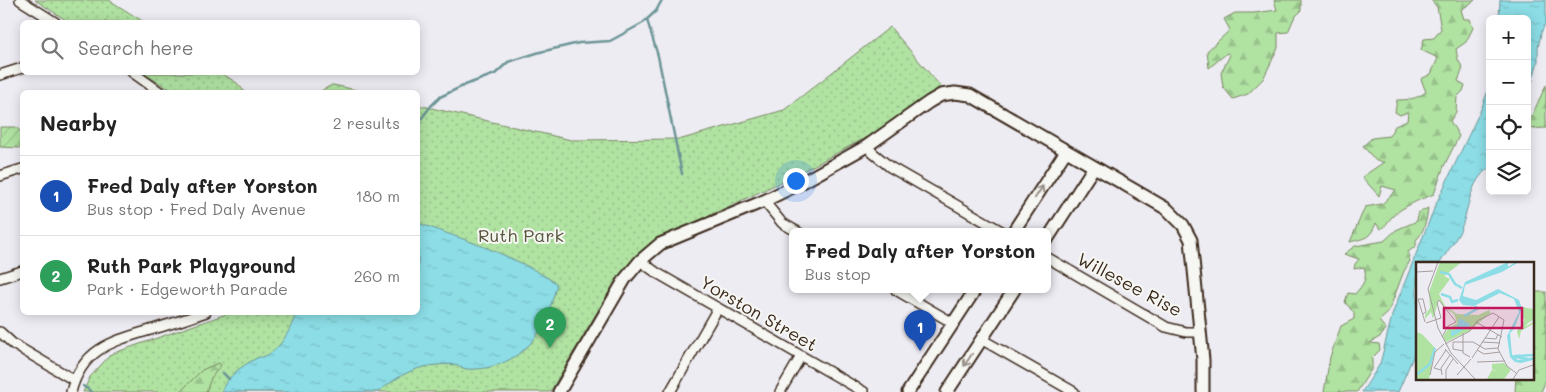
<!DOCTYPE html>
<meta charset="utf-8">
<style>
:root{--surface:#fff;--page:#f2f2f2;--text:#222;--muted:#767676;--line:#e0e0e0;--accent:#d1495b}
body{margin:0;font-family:Mali,sans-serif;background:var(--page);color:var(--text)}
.controls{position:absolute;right:15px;top:15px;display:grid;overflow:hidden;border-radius:8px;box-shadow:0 2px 12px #0003}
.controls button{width:45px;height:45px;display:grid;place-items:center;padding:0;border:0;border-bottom:1px solid var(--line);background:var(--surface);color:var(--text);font:25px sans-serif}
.you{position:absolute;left:795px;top:180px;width:18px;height:18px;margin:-12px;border:4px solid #fff;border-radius:50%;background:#1a73e8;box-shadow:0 0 0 8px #1a73e833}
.badge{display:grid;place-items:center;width:32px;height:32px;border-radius:50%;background:var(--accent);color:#fff;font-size:16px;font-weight:700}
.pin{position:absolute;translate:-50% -41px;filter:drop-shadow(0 1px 2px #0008)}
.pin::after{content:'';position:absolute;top:26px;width:18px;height:15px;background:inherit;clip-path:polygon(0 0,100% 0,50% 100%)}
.popup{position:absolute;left:789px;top:228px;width:262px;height:65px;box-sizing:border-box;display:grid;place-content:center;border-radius:8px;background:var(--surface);filter:drop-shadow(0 1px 4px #0005);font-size:16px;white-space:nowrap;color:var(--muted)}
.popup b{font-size:19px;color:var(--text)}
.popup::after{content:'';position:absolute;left:50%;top:100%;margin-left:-10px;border:10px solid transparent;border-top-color:var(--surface)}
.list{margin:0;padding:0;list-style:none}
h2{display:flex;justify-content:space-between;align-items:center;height:65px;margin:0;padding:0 20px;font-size:21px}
h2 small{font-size:16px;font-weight:400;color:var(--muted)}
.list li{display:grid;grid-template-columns:32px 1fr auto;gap:15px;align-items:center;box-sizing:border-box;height:80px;padding:0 20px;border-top:1px solid var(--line)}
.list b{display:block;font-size:19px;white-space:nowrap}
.list p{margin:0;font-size:16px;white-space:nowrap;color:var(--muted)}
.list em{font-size:16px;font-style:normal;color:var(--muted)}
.icon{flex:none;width:28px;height:28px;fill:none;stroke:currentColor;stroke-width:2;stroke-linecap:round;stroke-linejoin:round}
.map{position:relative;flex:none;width:1546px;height:392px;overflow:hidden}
.search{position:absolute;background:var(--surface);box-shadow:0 2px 12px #0003;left:20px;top:20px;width:400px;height:55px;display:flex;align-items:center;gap:12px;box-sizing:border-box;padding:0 18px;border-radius:8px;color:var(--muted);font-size:19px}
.panel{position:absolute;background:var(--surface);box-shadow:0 2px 12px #0003;left:20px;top:90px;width:400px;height:225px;border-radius:8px}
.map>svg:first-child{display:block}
.grass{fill:url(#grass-dots);stroke:#768660}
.forest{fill:url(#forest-firs);stroke:#768660}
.garden{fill:url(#garden-furrows);stroke:#768660}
.water{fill:url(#water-ripples);stroke:#6c9596}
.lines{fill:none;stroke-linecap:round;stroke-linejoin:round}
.stream{stroke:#6c9596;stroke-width:2.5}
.minor-casing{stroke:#3b2a1e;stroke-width:12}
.tertiary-casing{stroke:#3b2a1e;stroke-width:15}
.minor{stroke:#f6f6f2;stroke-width:9}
.tertiary{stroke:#f6f6f2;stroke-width:11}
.oneway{stroke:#989088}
.labels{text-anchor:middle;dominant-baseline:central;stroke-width:4;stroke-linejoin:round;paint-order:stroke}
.park-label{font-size:18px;fill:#58583f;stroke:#f6f6f2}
.street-label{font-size:18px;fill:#3b2a1e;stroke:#f6f6f2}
.inset-river{fill:none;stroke:#8cdde6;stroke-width:2.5}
.inset-road{fill:none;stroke:#a69e9e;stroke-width:1}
.view{fill:#c2185b;fill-opacity:0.15;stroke:#c2185b;stroke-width:2.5}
.inset-edge{fill:none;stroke:#3b2a1e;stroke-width:2.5}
</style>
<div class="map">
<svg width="1546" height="392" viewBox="0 0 1546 392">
<defs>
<pattern id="grass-dots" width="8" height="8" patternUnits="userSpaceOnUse" patternTransform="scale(1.25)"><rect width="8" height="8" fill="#b0e2a2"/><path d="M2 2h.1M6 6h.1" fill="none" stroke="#98c28b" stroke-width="1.8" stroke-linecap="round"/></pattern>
<pattern id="forest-firs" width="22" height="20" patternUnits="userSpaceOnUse" patternTransform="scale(1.25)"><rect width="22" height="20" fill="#b0e2a2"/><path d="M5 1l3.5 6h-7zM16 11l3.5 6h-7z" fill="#98c28b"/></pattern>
<pattern id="garden-furrows" width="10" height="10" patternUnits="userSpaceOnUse" patternTransform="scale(1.25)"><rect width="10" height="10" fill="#b0e2a2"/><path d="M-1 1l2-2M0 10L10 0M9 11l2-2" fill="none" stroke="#98c28b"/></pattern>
<pattern id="water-ripples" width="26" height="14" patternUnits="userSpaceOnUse" patternTransform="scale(1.25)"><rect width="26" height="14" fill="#8cdde6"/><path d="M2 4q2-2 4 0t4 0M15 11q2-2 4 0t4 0" fill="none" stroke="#7abec5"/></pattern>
</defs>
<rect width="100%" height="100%" fill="#eeecf3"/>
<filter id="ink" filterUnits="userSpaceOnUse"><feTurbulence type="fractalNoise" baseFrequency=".02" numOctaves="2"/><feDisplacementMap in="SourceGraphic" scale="10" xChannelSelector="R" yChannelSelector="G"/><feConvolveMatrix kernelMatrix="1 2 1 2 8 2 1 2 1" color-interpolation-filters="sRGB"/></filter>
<g filter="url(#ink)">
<path class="grass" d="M35 0H109L144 22H69Z
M890 27 941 87 869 136 792 177 650 243 619 275 550 392H83L90 377 111 354 229 313 418 312V105L571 140 682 139 784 110Z
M143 73H221L237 83 245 92H174Z
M332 85H333L366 92H319Z"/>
<path class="forest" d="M1274 0H1301V11L1294 18 1288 32 1278 33V48L1263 79 1248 94 1233 99 1223 87 1221 73 1230 55 1227 53 1209 68 1207 51 1230 30 1224 19 1235 13H1254L1277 10Z
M1431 0H1475L1461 10 1464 19H1470L1473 28 1466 42 1456 49 1458 60 1463 68 1458 81 1465 85 1463 91 1457 97 1456 112 1450 121 1459 136 1444 166 1434 194C1423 198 1402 207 1394 215 1388 220 1387 226 1380 229L1376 223C1370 239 1365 238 1350 242L1365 207 1382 204 1396 190 1382 186 1379 196 1362 177 1384 162 1376 161 1363 146 1372 138 1389 136 1395 126 1407 121 1408 112 1400 115 1395 112 1397 100C1408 100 1416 99 1426 92L1421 79 1431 74 1438 58 1421 50 1424 39 1434 38 1441 29 1437 7Z
M1546 85V128L1527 129V126Z
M1428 208C1427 218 1424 233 1416 240V246L1408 252 1410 261 1404 271 1388 313 1379 321 1386 329 1381 336 1370 343 1379 344 1380 350 1372 358V368L1357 392H1324L1330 357 1341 326 1354 319V313L1345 302 1348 293 1355 294C1363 285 1368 278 1364 267L1354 269 1355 264 1359 259 1344 254 1355 246 1384 241 1396 230 1417 221 1418 213Z
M1532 292H1546V380L1541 392H1515L1516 378H1532Z
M218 363 221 365 211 378 206 392H180L202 370Z"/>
<path class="garden" d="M0 127H16L22 133V141L19 148 0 147Z"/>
<path class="water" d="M1500 0H1546V22L1541 33 1538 48V61L1527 101V19H1499Z
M1490 85V167C1467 183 1470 211 1459 233 1453 244 1446 253 1440 263H1417V339L1413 357 1398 392H1362L1380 364 1393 312 1436 204 1482 107Z
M418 223C465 240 515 255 557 284 553 298 549 314 542 327 527 355 498 371 466 369 462 368 459 366 455 365 446 363 423 366 414 370 400 375 390 383 378 392H221C227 376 243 365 257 358 264 355 258 359 265 356 280 351 292 327 296 313L418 312Z"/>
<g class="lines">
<path class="stream" d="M647 20 658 56 682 174
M418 131 421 119 431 106 440 97 465 85 495 74 508 62 540 52 579 43 610 41 643 23 656 11 662 0
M223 373 229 379
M83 386 92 392"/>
<defs>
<path id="minor" d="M20 0 55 22
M132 72 160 92
M0 75 22 68
M867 146 873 153 890 167 1003 232
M0 176 22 169
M764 201 782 223 798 232
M1048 258 1166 327 1186 332H1199
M640 261 657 273 864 392
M0 278 22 271
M896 290 953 323
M0 332 13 344 74 380
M981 339 1074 392
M71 392C82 350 110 342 147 331 167 325 187 319 206 312
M670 392 718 308
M780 392 801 356"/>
<path id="tertiary" d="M1013 232 1066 151
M1048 238 1094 167
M559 392 625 279 640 261 660 244 764 201 801 183 867 146 929 102 941 95 955 93 970 95 1167 209 1183 225 1191 240 1203 360V392
M908 392 975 290
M947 392 1014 290"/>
</defs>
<use href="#minor" class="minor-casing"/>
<use href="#tertiary" class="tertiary-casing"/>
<use href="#minor" class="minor"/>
<use href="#tertiary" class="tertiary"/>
</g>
<defs><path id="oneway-shaft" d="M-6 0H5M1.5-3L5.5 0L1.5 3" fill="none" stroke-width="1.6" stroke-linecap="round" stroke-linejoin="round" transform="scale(1.25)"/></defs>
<g class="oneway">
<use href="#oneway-shaft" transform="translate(1039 192) rotate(-57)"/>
<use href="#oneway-shaft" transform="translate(968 360) rotate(123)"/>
</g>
</g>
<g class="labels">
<g class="park-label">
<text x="521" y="235">Ruth Park</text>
</g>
<g class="street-label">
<text transform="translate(1130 284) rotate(28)">Willesee Rise</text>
<text transform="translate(759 313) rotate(30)">Yorston Street</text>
</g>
</g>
<g transform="translate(1416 262)">
<rect width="118" height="118" fill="#eeecf3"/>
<path d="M24 0H46L28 14 34 17 23 32 29 44 41 52 62 53 73 48 75 51 53 69 30 80 27 75 32 67 41 61 38 52 28 45 23 37 17 57 15 50 9 57V53L14 46 13 30ZM0 70 6 72 19 86 13 117H0ZM88 101 95 108 88 117H71L76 108 81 109 76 107V102Z" fill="#b0e2a2"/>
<path d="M107 45 117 47V58L112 61 109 65 117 60V62L105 69 103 77 101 69 109 57 106 58 107 50 105 53Z" fill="#b0e2a2"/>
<path d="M92 0V5L98 1 103 0 86 10 49 23 47 34 60 38 82 27 103 38 106 46 98 67 94 71 96 93 102 98 118 95 117 98 105 101 99 100 94 95 91 74 103 50 98 37 84 31 58 44 47 43 43 38 49 20ZM44 56 55 63 35 75V68L39 69Z" fill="#8cdde6"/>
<path class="inset-river" d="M24 10 33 12 39 22 46 26M25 32 34 35 36 40 42 38M48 54 61 47 59 44M95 94 112 97M99 94 118 93M0 113 14 102 19 86"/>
<path class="inset-road" d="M22 0 12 27 22 66 35 91 59 117M0 10 17 9M2 37 9 60M2 37H7L10 50 7 52M23 38 40 60 32 64 26 75M23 38 21 41 25 56M60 60 86 75M10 61 25 56M47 71V91L54 95M69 76 80 77 82 72M37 80H57L69 87 82 86M37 80V87L47 89M66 80 84 81M29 82 54 69 61 59 77 51 88 58 82 87 91 104 100 111M29 87 42 102M61 88 68 92 84 90M56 96 83 55M61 100 89 99M25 108 18 106 30 88M14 113 19 90 28 82M26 113 25 106 34 93M41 113 55 97M30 117V108L37 97M97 117 103 108 117 103"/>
<path class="view" d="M28 46H106V66H28Z"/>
<rect width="118" height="118" class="inset-edge"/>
</g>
</svg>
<div class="controls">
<button>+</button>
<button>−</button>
<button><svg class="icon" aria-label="locate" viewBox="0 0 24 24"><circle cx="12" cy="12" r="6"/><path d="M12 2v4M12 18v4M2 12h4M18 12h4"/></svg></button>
<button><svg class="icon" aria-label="layers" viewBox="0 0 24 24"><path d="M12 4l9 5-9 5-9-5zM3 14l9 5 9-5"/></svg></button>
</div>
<div class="you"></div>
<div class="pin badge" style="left:920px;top:351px;background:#1a4fb4">1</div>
<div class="popup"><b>Fred Daly after Yorston</b>Bus stop</div>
<div class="pin badge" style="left:550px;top:348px;background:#2e9e5b">2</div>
<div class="search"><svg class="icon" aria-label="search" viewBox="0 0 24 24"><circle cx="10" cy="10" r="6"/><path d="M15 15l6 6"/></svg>Search here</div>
<section class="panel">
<h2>Nearby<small>2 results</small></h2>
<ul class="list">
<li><span class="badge" style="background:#1a4fb4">1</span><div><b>Fred Daly after Yorston</b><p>Bus stop · Fred Daly Avenue</p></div><em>180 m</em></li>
<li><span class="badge" style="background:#2e9e5b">2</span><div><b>Ruth Park Playground</b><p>Park · Edgeworth Parade</p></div><em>260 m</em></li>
</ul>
</section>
</div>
